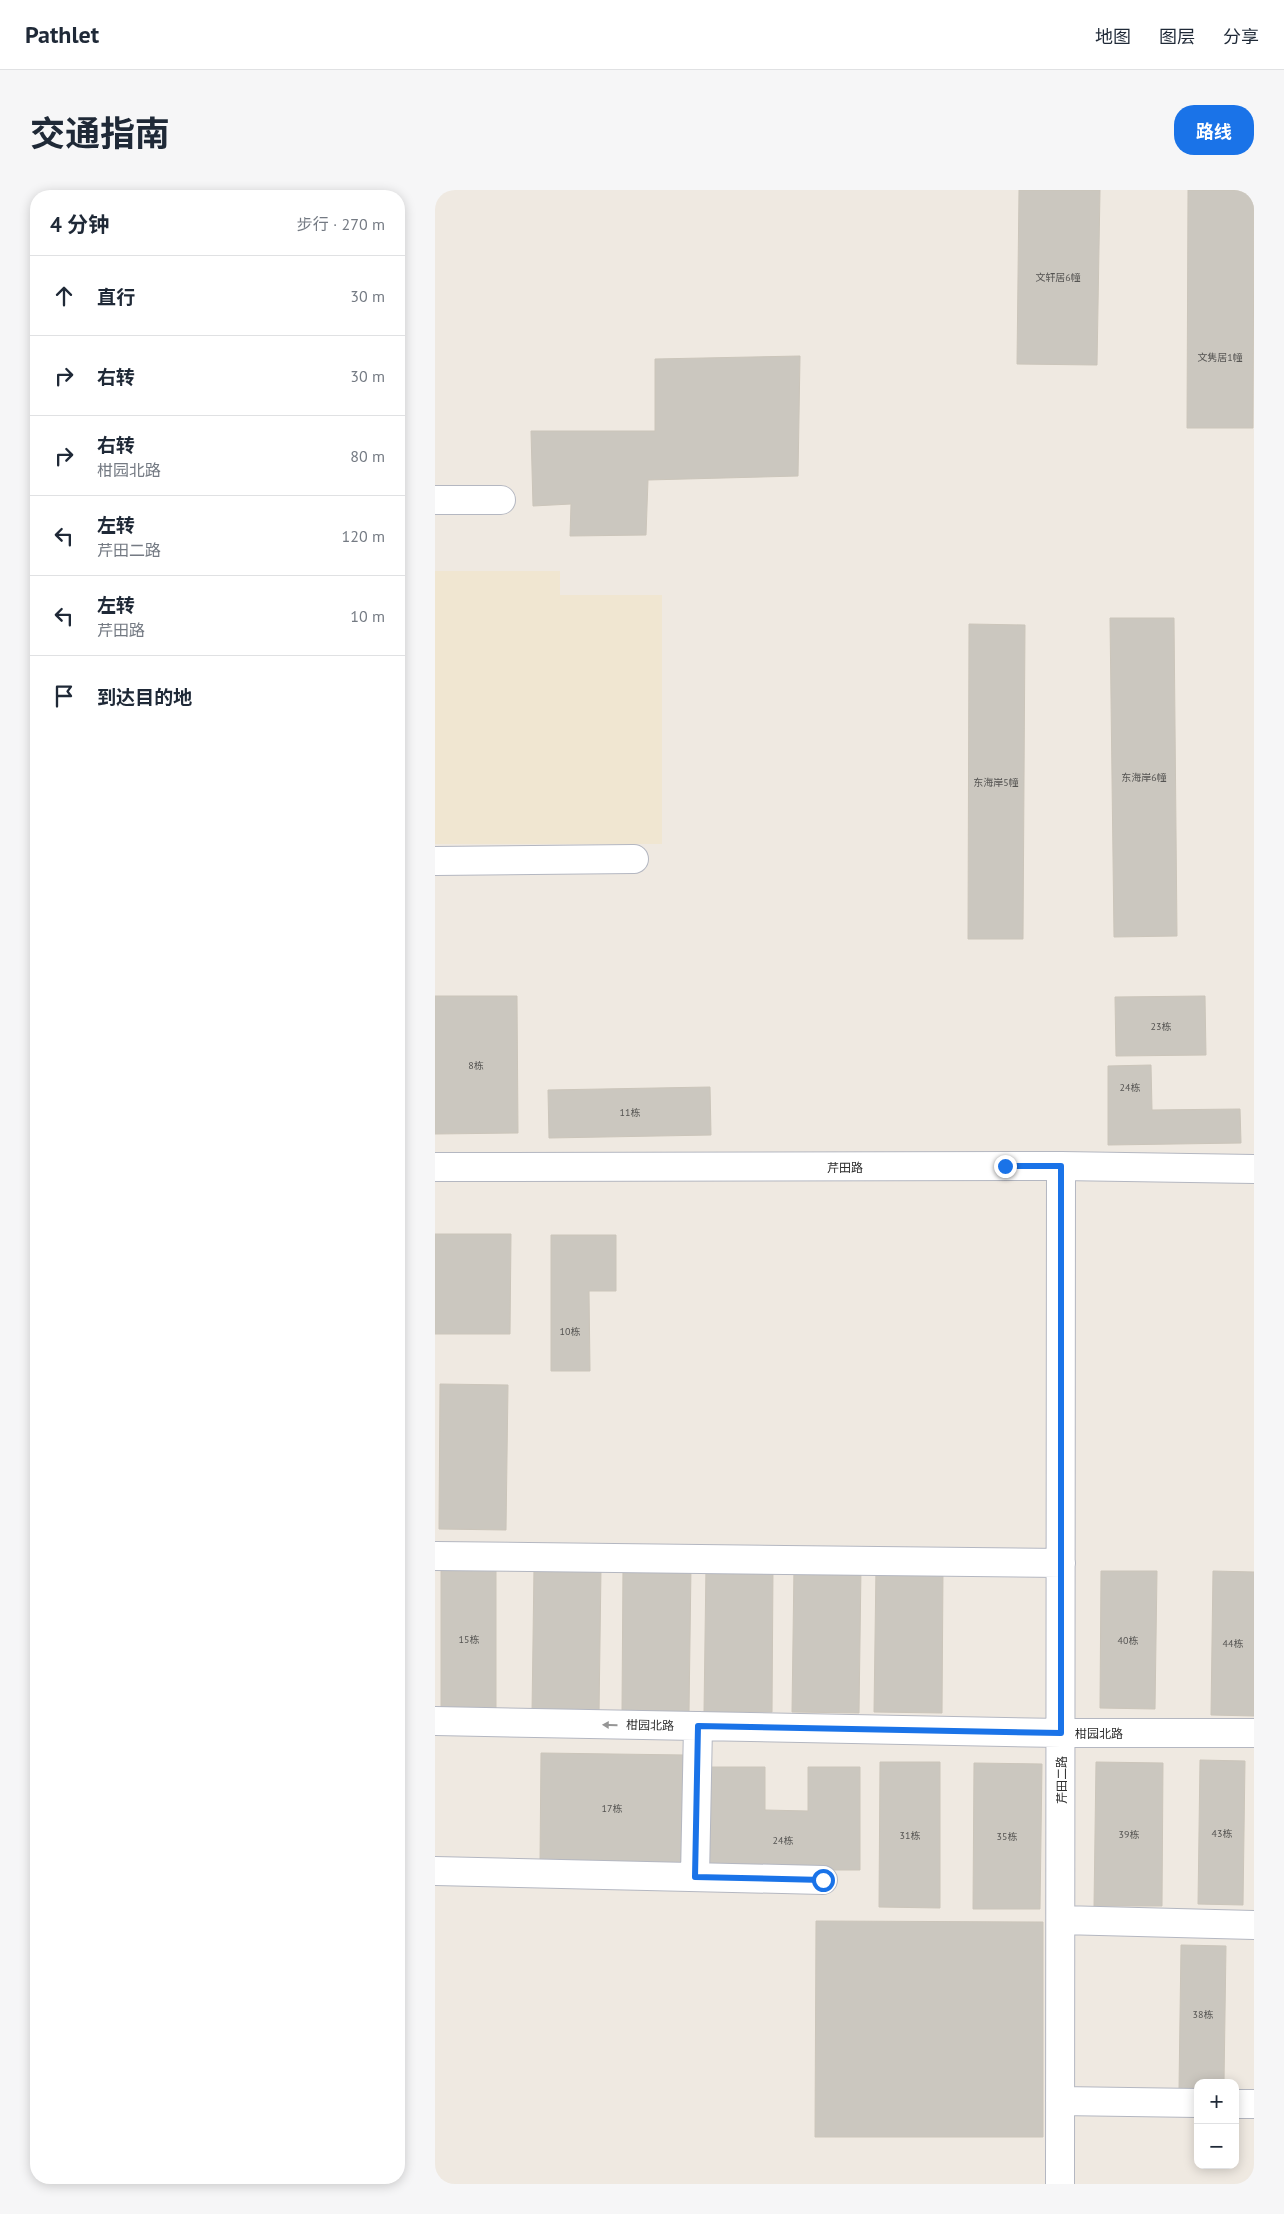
<!DOCTYPE html>
<html lang="zh">
<meta charset="utf-8">
<style>
:root{--surface:#fff;--page:#f6f6f7;--text:#1f2937;--muted:#747a83;--line:#e0e1e3;--accent:#1a73e8}
body{margin:0;font-family:"PT Sans","Noto Sans SC",sans-serif;background:var(--page);color:var(--text)}
.controls{position:absolute;right:15px;bottom:15px;display:grid;overflow:hidden;border-radius:10px;box-shadow:0 2px 12px #0003}
.controls button{width:45px;height:45px;display:grid;place-items:center;padding:0;border:0;border-bottom:1px solid var(--line);background:var(--surface);color:var(--text);font:25px sans-serif}
.stop{position:absolute;width:15px;height:15px;margin:-11px;border:4px solid #1a73e8;border-radius:50%;background:#fff}
.stop.end{background:#1a73e8;border-color:#fff;box-shadow:0 1px 5px #0008}
.list{margin:0;padding:0;list-style:none}
h2{display:flex;justify-content:space-between;align-items:center;height:65px;margin:0;padding:0 20px;font-size:21px}
h2 small{font-size:16px;font-weight:400;color:var(--muted)}
.list li{display:grid;grid-template-columns:32px 1fr auto;gap:15px;align-items:center;box-sizing:border-box;height:80px;padding:0 20px;border-top:1px solid var(--line)}
.list b{display:block;font-size:19px;white-space:nowrap}
.list p{margin:0;font-size:16px;white-space:nowrap;color:var(--muted)}
.list em{font-size:16px;font-style:normal;color:var(--muted)}
.icon{flex:none;width:28px;height:28px;fill:none;stroke:currentColor;stroke-width:2;stroke-linecap:round;stroke-linejoin:round}
.map{position:relative;flex:none;width:819px;height:1994px;overflow:hidden;border-radius:20px}
header{display:flex;align-items:center;gap:30px;box-sizing:border-box;height:70px;padding:0 25px;background:var(--surface);border-bottom:1px solid var(--line)}
header strong{font-size:24px}
nav{display:flex;gap:28px;margin-inline-start:auto;font-size:18px}
.intro{display:flex;align-items:center;justify-content:space-between;box-sizing:border-box;height:120px;padding:0 30px}
h1{margin:0;font-size:35px}
.button{padding:12px 22px;border-radius:20px;background:var(--accent);color:#fff;font-size:18px;font-weight:700}
main{display:flex;gap:30px;padding:0 30px}
aside{flex:1;background:var(--surface);border-radius:20px;box-shadow:0 2px 12px #0003}
.map>svg:first-child{display:block}
.education{fill:#f0e6d1}
.building{fill:#cbc7bf;stroke:#cbc5ba}
.lines{fill:none;stroke-linecap:round;stroke-linejoin:round}
.minor-casing{stroke:#b4b7c1;stroke-width:30}
.minor{stroke:#fff;stroke-width:28}
.oneway{fill:#969696}
.route{stroke:#1a73e8;stroke-width:6}
.labels{text-anchor:middle;dominant-baseline:central;stroke-width:5;stroke-linejoin:round;paint-order:stroke}
.number-label{font-size:10px;fill:#555452}
.street-label{font-size:12px;fill:#2e2e2e;stroke:#fff}
</style>
<header>
<strong>Pathlet</strong>
<nav><a>地图</a><a>图层</a><a>分享</a></nav>
</header>
<div class="intro"><h1>交通指南</h1><a class="button">路线</a></div>
<main>
<aside>
<h2>4 分钟<small>步行 · 270 m</small></h2>
<ul class="list">
<li><svg class="icon" aria-label="ahead" viewBox="0 0 24 24"><path d="M12 20V5M6 11l6-6 6 6"/></svg><div><b>直行</b></div><em>30 m</em></li>
<li><svg class="icon" aria-label="right" viewBox="0 0 24 24"><path d="M7 20v-9h11M14 6l5 5-5 5"/></svg><div><b>右转</b></div><em>30 m</em></li>
<li><svg class="icon" aria-label="right" viewBox="0 0 24 24"><path d="M7 20v-9h11M14 6l5 5-5 5"/></svg><div><b>右转</b><p>柑园北路</p></div><em>80 m</em></li>
<li><svg class="icon" aria-label="left" viewBox="0 0 24 24"><path d="M17 20v-9H6M10 6l-5 5 5 5"/></svg><div><b>左转</b><p>芹田二路</p></div><em>120 m</em></li>
<li><svg class="icon" aria-label="left" viewBox="0 0 24 24"><path d="M17 20v-9H6M10 6l-5 5 5 5"/></svg><div><b>左转</b><p>芹田路</p></div><em>10 m</em></li>
<li><svg class="icon" aria-label="arrive" viewBox="0 0 24 24"><path d="M6 21V4h12l-3 4 3 4H6"/></svg><div><b>到达目的地</b></div></li>
</ul>
</aside>
<div class="map">
<svg width="819" height="1994" viewBox="0 0 819 1994">
<rect width="100%" height="100%" fill="#efe9e1"/>
<path class="education" d="M0 381H125V405H227V654H0Z"/>
<path class="building" d="M584 0H665L662 175 582 174Z
M753 0H819L818 238H752Z
M365 166 363 286 213 290 211 345 135 346 136 314 98 316 96 241H220V169Z
M675 428H739L742 746 679 747Z
M534 434 590 435 588 749H533Z
M0 806H82L83 943 0 944Z
M770 806 771 865 681 866 680 807Z
M716 875 717 920 805 919 806 953 673 955V876Z
M275 897 276 945 114 948 113 900Z
M0 1044H76L75 1144H0Z
M116 1045H181V1101H154L155 1181H116Z
M5 1194 73 1195 71 1340 4 1339Z
M6 1373H61V1526H6Z
M188 1376H256L254 1522 187 1521Z
M271 1376 338 1377 337 1522H269Z
M359 1377H426L424 1523 357 1522Z
M441 1377 508 1378 507 1523 439 1522Z
M99 1378H166L164 1524 97 1523Z
M666 1381H722L720 1519 665 1518Z
M778 1381 819 1382V1526L776 1525Z
M106 1563 250 1565 249 1676 105 1672Z
M765 1570 810 1571 808 1715 763 1714Z
M445 1572H505V1718L444 1717Z
M661 1572 728 1573 727 1716H659Z
M539 1573 607 1574 605 1719H538Z
M271 1577H330V1620L373 1621V1577H425V1680H271Z
M381 1731 608 1732V1947H380Z
M746 1755 791 1756 789 1893H763V1900L744 1899Z"/>
<g class="lines">
<defs>
<path id="minor" d="M0 310H66
M0 671 199 669
M0 977 626 976 819 979
M0 1366 626 1373
M0 1531 626 1543H819
M0 1681 388 1690
M260 1687 263 1536
M626 1730 819 1735
M625 1911 763 1913
M800 1914H819
M625 1994 626 976"/>
</defs>
<use href="#minor" class="minor-casing"/>
<use href="#minor" class="minor"/>
</g>
<defs><path id="oneway-solid" d="M-6-.8H1V-3.2L6.5 0L1 3.2V.8H-6Z" transform="scale(1.25)"/></defs>
<use class="oneway" href="#oneway-solid" transform="translate(175 1535) rotate(-179)"/>
<g class="lines">
<path class="route" d="M388 1690 260 1687 263 1536 626 1543V976H570"/>
</g>
<g class="labels">
<g class="number-label">
<text x="623" y="87">文轩居6幢</text>
<text x="785" y="167">文隽居1幢</text>
<text x="709" y="587">东海岸6幢</text>
<text x="561" y="592">东海岸5幢</text>
<text x="726" y="836">23栋</text>
<text x="41" y="875">8栋</text>
<text x="695" y="897">24栋</text>
<text x="195" y="922">11栋</text>
<text x="135" y="1141">10栋</text>
<text x="34" y="1449">15栋</text>
<text x="693" y="1450">40栋</text>
<text x="798" y="1453">44栋</text>
<text x="177" y="1618">17栋</text>
<text x="787" y="1643">43栋</text>
<text x="694" y="1644">39栋</text>
<text x="475" y="1645">31栋</text>
<text x="572" y="1646">35栋</text>
<text x="348" y="1650">24栋</text>
<text x="768" y="1824">38栋</text>
</g>
<g class="street-label">
<text x="410" y="977">芹田路</text>
<text transform="translate(215 1535) rotate(1)">柑园北路</text>
<text x="664" y="1543">柑园北路</text>
<text transform="translate(626 1590) rotate(-90)">芹田二路</text>
</g>
</g>
</svg>
<div class="controls">
<button>+</button>
<button>−</button>
</div>
<div class="stop" style="left:388px;top:1690px"></div>
<div class="stop end" style="left:570px;top:976px"></div>
</div>
</main>
